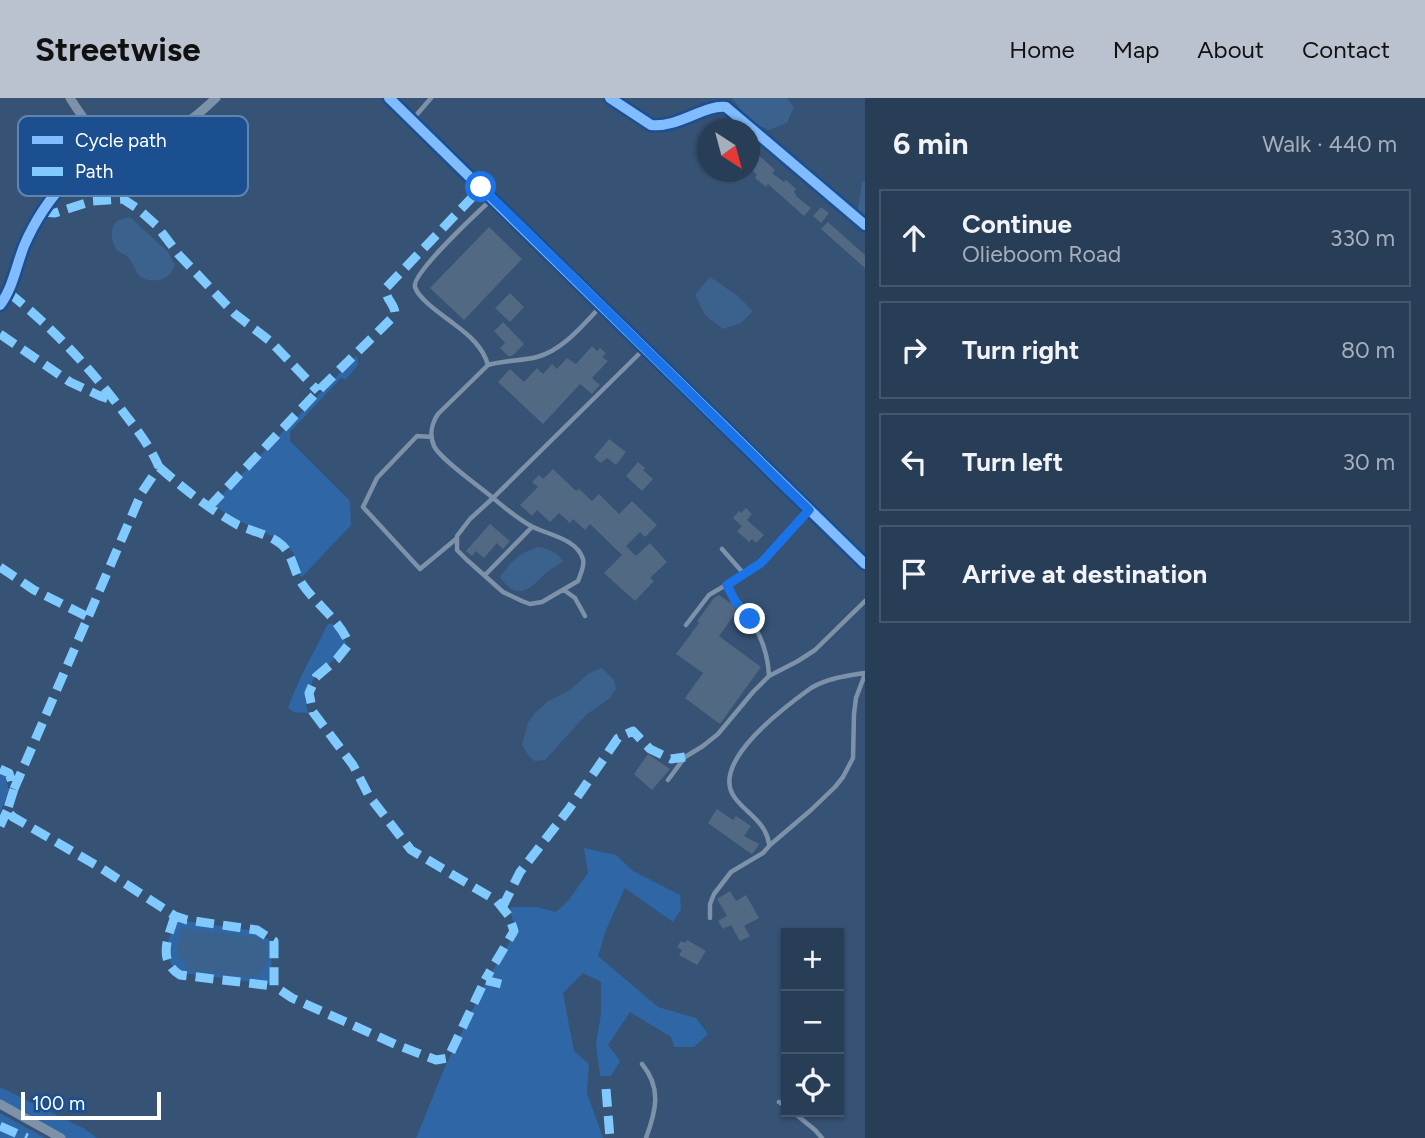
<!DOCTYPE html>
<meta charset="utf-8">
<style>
:root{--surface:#283e57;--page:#344961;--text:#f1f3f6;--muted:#a5aeba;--line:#44576d;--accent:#b9c2ce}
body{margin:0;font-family:Figtree,sans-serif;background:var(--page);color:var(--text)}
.controls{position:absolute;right:21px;bottom:21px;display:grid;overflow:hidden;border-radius:0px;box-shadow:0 2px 5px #0004}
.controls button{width:63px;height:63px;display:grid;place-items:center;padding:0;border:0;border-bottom:2px solid var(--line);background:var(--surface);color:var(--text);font:35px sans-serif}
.compass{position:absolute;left:697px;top:21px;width:63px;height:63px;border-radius:50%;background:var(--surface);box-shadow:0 2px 5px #0004;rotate:144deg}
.scale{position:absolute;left:21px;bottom:18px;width:140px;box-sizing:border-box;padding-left:7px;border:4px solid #fff;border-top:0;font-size:19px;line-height:24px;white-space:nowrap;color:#fff;-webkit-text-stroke:5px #1b4f8f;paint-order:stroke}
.stop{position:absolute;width:21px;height:21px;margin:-16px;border:5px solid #1a73e8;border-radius:50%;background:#fff}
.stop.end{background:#1a73e8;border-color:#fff;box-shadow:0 2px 7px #0008}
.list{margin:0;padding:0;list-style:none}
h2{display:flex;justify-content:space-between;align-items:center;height:91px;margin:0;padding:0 28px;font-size:30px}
h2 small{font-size:23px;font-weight:400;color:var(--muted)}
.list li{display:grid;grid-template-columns:46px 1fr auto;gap:21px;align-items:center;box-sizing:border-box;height:98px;margin:0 14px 14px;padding:0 14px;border:2px solid var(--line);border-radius:0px}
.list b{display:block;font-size:26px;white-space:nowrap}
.list p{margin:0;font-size:23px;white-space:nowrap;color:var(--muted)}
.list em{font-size:23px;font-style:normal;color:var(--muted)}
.icon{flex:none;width:38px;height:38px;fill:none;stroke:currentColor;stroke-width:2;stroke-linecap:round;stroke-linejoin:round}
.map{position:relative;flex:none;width:865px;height:1040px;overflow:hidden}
header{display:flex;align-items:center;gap:42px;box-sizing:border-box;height:98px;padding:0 35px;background:var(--accent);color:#111}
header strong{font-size:33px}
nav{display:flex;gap:38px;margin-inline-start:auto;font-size:24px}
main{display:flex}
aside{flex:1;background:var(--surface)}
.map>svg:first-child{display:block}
.green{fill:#2f66a5}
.water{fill:#3b618d}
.building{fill:#526984}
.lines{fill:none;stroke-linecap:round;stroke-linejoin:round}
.lane{stroke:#7d92a8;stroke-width:4.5}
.street{stroke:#7d92a8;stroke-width:9}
.quiet{stroke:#80caff;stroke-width:9;stroke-dasharray:18 9;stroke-linecap:butt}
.cycleway-casing{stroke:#1b4f8f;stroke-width:15}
.cycleway{stroke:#80bcff;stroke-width:10}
.route{stroke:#1a73e8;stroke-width:9}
.key{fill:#1b4f8f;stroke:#5f84b1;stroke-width:2}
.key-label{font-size:19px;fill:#fff}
</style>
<header>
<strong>Streetwise</strong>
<nav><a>Home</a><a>Map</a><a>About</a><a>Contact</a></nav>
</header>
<main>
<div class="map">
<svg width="865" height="1040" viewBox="0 0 865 1040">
<rect width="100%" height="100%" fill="#365274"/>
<path class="green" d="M356 258H357L358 267 345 282 341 280 290 334V343L350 403 351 427 302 479 300 478 299 470 293 454 282 443 231 419 217 409V402Z
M332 525 347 545 336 560 315 578 305 600 308 615 294 614 288 610C298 581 314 555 327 527Z
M0 675 5 678 9 692 0 715Z
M584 750 616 757 633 773 680 797 681 811 673 824 625 790 606 832 598 858 658 909 696 920 708 936 694 949H674L671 939 630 914 608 947 620 963 611 978H600L596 946 601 916V884L583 875 563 895 574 953 589 966 587 995 603 1040H416L445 969 485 886 516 833 511 816V809H537L556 814 568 803 588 775Z
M179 822 256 833 272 844 271 886 182 875C160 865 166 837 179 822Z
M0 989 85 1031 97 1040H63L0 1002Z
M0 1015 45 1040H0Z"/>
<path class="water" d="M732 0H787L794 9 787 25 769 32 750 24Z
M865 83V121L862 120 858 111 862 84Z
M130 119 168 154 175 167C173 171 172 175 169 177 161 184 145 185 138 176 135 172 133 166 130 162 127 156 121 156 117 152 110 144 109 127 119 122 123 120 127 120 130 119Z
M710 179 738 198 753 213 741 225 723 231 705 217 695 197Z
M538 449C549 451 557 454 563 463 557 468 550 471 545 476 528 493 517 503 500 479 512 463 517 456 538 449Z
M602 570 614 582 616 591 609 601 586 617 545 662 534 663 528 657 522 647 528 624 536 614 547 604 570 592 589 575Z
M182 830 259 840 267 846V863L261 876 251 879 186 873 187 867 177 857 178 846Z"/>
<path class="building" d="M719 22 728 32H709Z
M750 49 775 72 772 75 784 84 786 82 796 91 794 94 797 99 811 110 804 118 768 86 766 89 755 80 757 77 750 70Z
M821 109 829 115 821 125 813 118Z
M828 124 865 157V170L821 131Z
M489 129 522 161 464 222 430 190Z
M510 195 524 209 510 224 495 210Z
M503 224 524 246 512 258H508L500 250 505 245 494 233Z
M592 248 597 253 600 250 606 255 602 259 608 263 592 280 600 287 592 296 580 286 543 326 498 284 510 271 524 284 537 270 543 276 552 266 557 271 567 260 576 266Z
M609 341 626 354 616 367 607 360 601 365 594 359Z
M638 364 645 370 643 372 653 381 642 393 626 378Z
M553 371 576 393 579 391 592 403 599 396 619 416 632 403 657 427 645 439 640 434 626 448 636 458 650 445 667 464 650 480 654 483 635 503 604 475 622 457 590 426 585 432 573 421 570 425 559 415 550 424 537 412 532 418 520 407 538 389 532 384 539 377 543 381Z
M746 410 752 416 747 422 764 437 756 445 752 441 749 444 737 433 742 428 733 420 739 413 741 415Z
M490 426 510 443 503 451 497 445 484 460 476 453 472 458 466 453Z
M719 497 733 507 737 513 719 538 761 569 720 626 685 600 703 575 676 556 699 525 697 523 714 500Z
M648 656 670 671 652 692 634 676Z
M717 711 733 722 736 718 751 728 744 738 759 746 754 754 752 756 747 753 708 725Z
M730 793 736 803 746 797 759 820 744 828 750 838 740 843 731 827 723 831 718 823 727 818 717 801Z
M687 842 706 853 697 867 679 857 682 852 677 849 681 843 685 845Z"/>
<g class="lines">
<path class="lane" d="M413 21 431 0
M492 101C479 113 411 176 415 189 419 202 444 218 454 226 469 237 483 249 488 267L438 316C432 325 429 337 434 348 440 361 480 389 493 400L644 251
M488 267C504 262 521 263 537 259 563 252 583 227 601 208
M432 339 417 338 377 380 363 409 420 471 456 441
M493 400C505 410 519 422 533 429 549 437 577 441 583 461 585 468 580 477 578 483L542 504 530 506 522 503 503 494 467 462 457 452V438L470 421Z
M722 451 745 477
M485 477 532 429
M727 487C732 500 741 509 749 520 762 538 768 556 769 578
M564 492 575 500 585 518
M686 527 709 497 755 470 809 413
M668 682 685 659 703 648 718 636 753 594 769 578 798 563 815 552 865 503
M769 746C766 724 747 716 735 700 708 665 786 608 811 590 828 580 846 578 865 575
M710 820V806L714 796 731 774 763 755 770 747 811 712 835 689 843 679 853 660 854 616 856 600 865 576
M642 966C662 990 656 1013 646 1040
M779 1004 786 1009
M793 1014 815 1032 822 1040"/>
<path class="street" d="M70 0C77 11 96 41 109 44 128 50 170 33 187 24 197 18 207 8 216 0
M389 0 865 466
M610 0 651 27C679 30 705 6 726 9L865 127
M0 207C13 190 16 168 24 148 35 122 50 100 69 80 82 68 97 57 110 45
M0 1006 61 1040"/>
<path class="quiet" d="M41 114 55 115 92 103 123 101 138 111 156 127 179 157 235 216 270 243 318 293
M9 195C52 229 91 271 124 315 138 333 150 348 159 369L142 394 14 691
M0 236 70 284 100 298 115 303
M159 369C184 391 209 411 238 427 251 433 267 436 278 444 291 452 293 469 299 481 313 505 339 520 349 546L337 561 316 579 309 595 313 614 353 667 369 698 411 752 497 803 509 818 514 833 485 882
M209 409 318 293 392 220 395 215C394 205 385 201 386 190L482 89
M0 469 34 492 88 519
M0 671 9 675 14 691 7 713 13 719 101 770 175 818 187 822 257 832 274 843V888L292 900 397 947 436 962 448 960 485 882 501 886
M0 728 7 713
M502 810 520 774 569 711 618 640 633 633 650 651 671 661 685 659
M175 818C168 839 157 863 180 877L274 888
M606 991 610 1040
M0 1028 27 1040"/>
<defs>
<path id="cycleway" d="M389 0 865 466
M610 0 651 27C679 30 705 6 726 9L865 127
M0 207C13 190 16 168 24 148 35 122 50 100 69 80 82 68 97 57 110 45"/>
</defs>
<use href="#cycleway" class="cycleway-casing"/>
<use href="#cycleway" class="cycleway"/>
</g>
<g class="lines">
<path class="route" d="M481 89 809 412 761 465 727 487 735 503 750 521"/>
</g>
<rect x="18" y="18" width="230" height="80" rx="10" class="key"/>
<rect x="32" y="38" width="31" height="8" fill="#80bcff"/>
<rect x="32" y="69" width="31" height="9" fill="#80caff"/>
<g class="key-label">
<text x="75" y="49">Cycle path</text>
<text x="75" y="80">Path</text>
</g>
</svg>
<div class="controls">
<button>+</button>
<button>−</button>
<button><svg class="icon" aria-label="locate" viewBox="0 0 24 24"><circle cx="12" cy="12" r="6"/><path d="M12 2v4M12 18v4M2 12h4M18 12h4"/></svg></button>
</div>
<svg class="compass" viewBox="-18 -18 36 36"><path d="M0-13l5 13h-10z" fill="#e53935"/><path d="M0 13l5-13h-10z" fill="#a5aeba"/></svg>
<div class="scale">100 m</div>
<div class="stop" style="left:481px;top:89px"></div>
<div class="stop end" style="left:750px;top:521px"></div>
</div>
<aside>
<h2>6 min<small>Walk · 440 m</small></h2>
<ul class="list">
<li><svg class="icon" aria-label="ahead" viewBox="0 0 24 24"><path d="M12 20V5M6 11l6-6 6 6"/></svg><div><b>Continue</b><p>Olieboom Road</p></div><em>330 m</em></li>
<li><svg class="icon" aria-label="right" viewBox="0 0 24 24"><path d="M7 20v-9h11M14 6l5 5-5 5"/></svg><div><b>Turn right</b></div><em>80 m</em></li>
<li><svg class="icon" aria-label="left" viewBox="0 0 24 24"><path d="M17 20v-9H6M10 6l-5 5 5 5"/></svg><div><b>Turn left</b></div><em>30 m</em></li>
<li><svg class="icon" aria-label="arrive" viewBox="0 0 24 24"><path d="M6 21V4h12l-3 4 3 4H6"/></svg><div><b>Arrive at destination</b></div></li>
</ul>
</aside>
</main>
